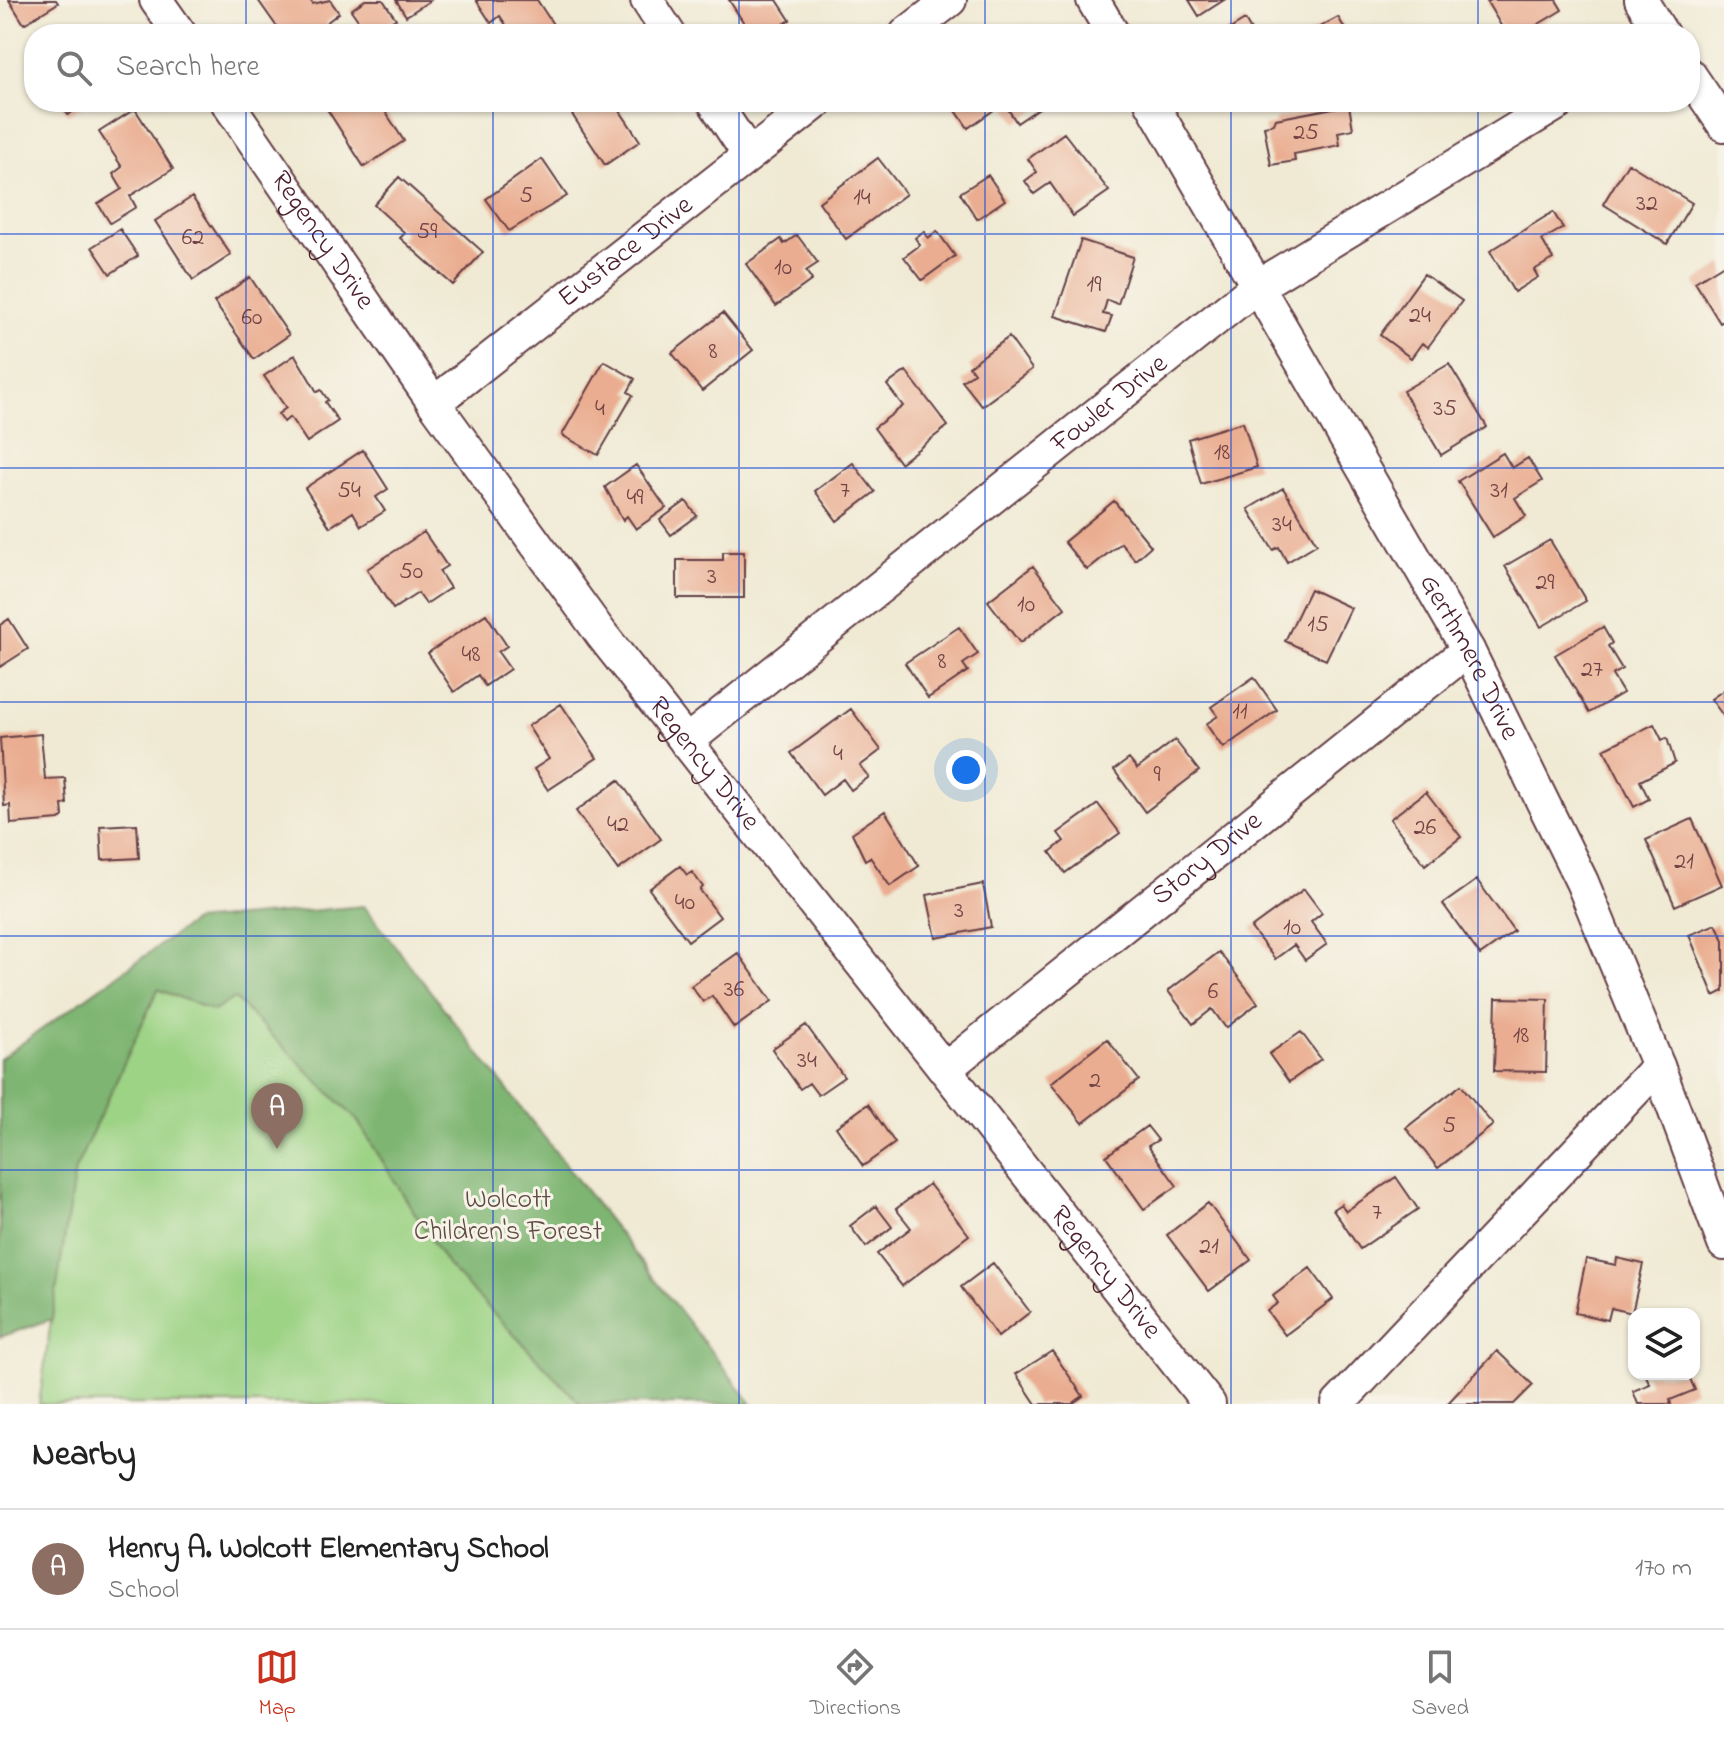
<!DOCTYPE html>
<style>
:root{--surface:#fff;--page:#f2f2f2;--text:#222;--muted:#767676;--line:#e0e0e0;--accent:#c8321e}
body{margin:0;font-family:"Indie Flower",sans-serif;background:var(--page);color:var(--text)}
.controls{position:absolute;right:24px;bottom:24px;display:grid;overflow:hidden;border-radius:16px;box-shadow:0 2px 6px #0004}
.controls button{width:72px;height:72px;display:grid;place-items:center;padding:0;border:0;border-bottom:2px solid var(--line);background:var(--surface);color:var(--text);font:40px sans-serif}
.you{position:absolute;left:966px;top:770px;width:28px;height:28px;margin:-20px;border:6px solid #fff;border-radius:50%;background:#1a73e8;box-shadow:0 0 0 12px #1a73e833}
.badge{display:grid;place-items:center;width:52px;height:52px;border-radius:50%;background:var(--accent);color:#fff;font-size:26px;font-weight:700}
.pin{position:absolute;translate:-50% -66px;filter:drop-shadow(0 2px 4px #0008)}
.pin::after{content:'';position:absolute;top:42px;width:28px;height:24px;background:inherit;clip-path:polygon(0 0,100% 0,50% 100%)}
.list{margin:0;padding:0;list-style:none}
h2{display:flex;justify-content:space-between;align-items:center;height:104px;margin:0;padding:0 32px;font-size:34px}
h2 small{font-size:26px;font-weight:400;color:var(--muted)}
.list li{display:grid;grid-template-columns:52px 1fr auto;gap:24px;align-items:center;box-sizing:border-box;height:120px;padding:0 32px;border-top:2px solid var(--line)}
.list b{display:block;font-size:30px;white-space:nowrap}
.list p{margin:0;font-size:26px;white-space:nowrap;color:var(--muted)}
.list em{font-size:26px;font-style:normal;color:var(--muted)}
.icon{flex:none;width:44px;height:44px;fill:none;stroke:currentColor;stroke-width:2;stroke-linecap:round;stroke-linejoin:round}
.map{position:relative;flex:none;width:1724px;height:1404px;overflow:hidden}
.search{position:absolute;background:var(--surface);box-shadow:0 2px 6px #0004;left:24px;right:24px;top:24px;height:88px;display:flex;align-items:center;gap:20px;box-sizing:border-box;padding:0 28px;border-radius:32px;color:var(--muted);font-size:30px}
.sheet{height:224px;background:var(--surface)}
nav{display:flex;justify-content:space-around;align-items:center;box-sizing:border-box;height:112px;border-top:2px solid var(--line);background:var(--surface);font-size:22px;color:var(--muted)}
nav a{display:grid;justify-items:center;gap:4px}
nav .on{color:var(--accent)}
.map>svg:first-child{display:block}
.green{fill:#9dd385;stroke:#747958;stroke-width:2}
.forest{fill:#7eb572;stroke:#646a4e;stroke-width:2}
.building{fill:#eaad91}
.lines{fill:none;stroke-linecap:round;stroke-linejoin:round}
.street-casing{stroke:#633d44;stroke-width:36}
.street{stroke:#fff;stroke-width:32}
.grid{fill:none;stroke:#1d4ed8;stroke-width:2;stroke-opacity:0.55}
.labels{text-anchor:middle;dominant-baseline:central;stroke-width:6;stroke-linejoin:round;paint-order:stroke}
.number-label{font-size:24px;fill:#724244}
.street-label{font-size:28px;fill:#4a1f2b;stroke:#f7f3e8}
.park-label{font-size:28px;fill:#5f4c42;stroke:#f7f3e8}
</style>
<div class="map">
<svg width="1724" height="1404" viewBox="0 0 1724 1404">
<rect width="100%" height="100%" fill="#f7f3e8"/>
<filter id="ink" filterUnits="userSpaceOnUse"><feTurbulence type="fractalNoise" baseFrequency=".0125" numOctaves="2"/><feDisplacementMap in="SourceGraphic" scale="16" xChannelSelector="R" yChannelSelector="G"/><feConvolveMatrix kernelMatrix="1 2 1 2 8 2 1 2 1" color-interpolation-filters="sRGB"/></filter>
<filter id="wash" filterUnits="userSpaceOnUse"><feTurbulence type="fractalNoise" baseFrequency=".006" numOctaves="4" result="noise"/><feDisplacementMap in="SourceGraphic" scale="32" xChannelSelector="R" yChannelSelector="G"/><feGaussianBlur stdDeviation="1.8" result="paint"/><feColorMatrix in="noise" values="0 0 0 0 0 0 0 0 0 0 0 0 0 0 0 0 0 1.4 0 .05"/><feComposite in="paint" operator="in"/></filter>
<g filter="url(#wash)">
<rect width="100%" height="100%" fill="#f0ead4"/>
<path class="green" d="M158 989 214 1011 234 997 357 1120 447 1265 581 1404H39L72 1175Z"/>
<path class="forest" d="M364 906 752 1404H581L447 1265 357 1120 234 998 214 1011 158 989 75 1170 52 1319 0 1337V1059L194 921Z"/>
<g id="blocks">
<path class="building" d="M9 0H56L58 3 24 24Z
M258 0H310L313 4 330 0 339 13 326 23 331 31 327 34H282Z
M365 0H383L396 19 368 34 351 10Z
M396 0H431L406 16Z
M476 0H537L558 32 512 34 500 16 491 23Z
M729 0H777L790 20 768 34H751Z
M1189 0H1224L1199 16Z
M1491 0H1556L1562 10 1522 34H1506L1487 2Z
M1338 17 1348 34H1307Z
M1245 20 1253 34H1222Z
M59 102H88L68 115Z
M338 102H384L381 105 404 141 364 167 327 109Z
M564 102H614L640 141 605 165Z
M950 102H1048L1017 123 1004 103 968 128Z
M1349 105 1353 129 1338 132 1340 145 1294 154 1295 161 1271 165 1264 126 1274 124 1276 119Z
M135 109 173 169 130 196 136 207 110 223 98 204 122 189 113 174 122 167 99 132Z
M1064 133 1109 191 1073 216 1050 183 1034 194 1025 181 1037 172 1028 159Z
M878 158 906 194 846 239 819 202Z
M542 159 567 196 509 231 486 199Z
M1628 163 1692 203 1667 244 1603 204Z
M988 175 1005 200 977 219 960 193Z
M399 177 483 252 453 285 400 238 405 233 374 205Z
M192 197 231 255 193 280 155 221Z
M1553 212 1563 228 1542 240 1553 259 1534 270 1538 277 1514 292 1490 251Z
M120 229 138 256 110 274 92 247Z
M924 231 928 238 937 231 955 256 922 280 904 257 920 245 915 238Z
M797 235 818 263 806 271 812 280 776 306 746 264 781 239 784 244Z
M1081 240 1133 257 1118 304 1107 300 1103 314 1112 316 1106 332 1055 316Z
M1724 264V321L1720 323 1695 282Z
M1424 274 1462 301 1428 347 1422 343 1411 358 1380 335Z
M250 277 289 335 254 359 214 302Z
M723 313 753 350 702 391 672 353Z
M1009 337 1032 369 982 406 962 381 974 373 969 366Z
M295 355 317 392 321 390 328 400 325 402 338 421 307 442 290 417 284 422 278 414 286 408 264 376Z
M604 361 635 379 628 392 633 395 598 455 562 435Z
M1449 364 1487 427 1441 455 1403 391Z
M906 371 948 426 900 463 874 428 903 406 887 385Z
M1243 422 1257 467 1201 484 1188 439Z
M363 450 388 489 376 497 385 511 361 526 353 512 330 527 305 488Z
M1503 453 1512 468 1528 458 1542 481 1515 498 1526 516 1493 537 1458 481Z
M853 463 875 492 837 521 815 491Z
M636 465 666 508 636 529 627 516 623 520 605 487Z
M1283 488 1317 544 1287 562 1279 547 1273 550 1248 509Z
M686 501 697 516 671 535 660 520Z
M1114 501 1151 546 1135 560 1121 543 1087 570 1064 542Z
M424 532 447 566 439 571 450 588 426 604 418 593 393 609 367 569Z
M1550 540 1586 601 1541 627 1505 566Z
M723 552H744V598H677V560H723Z
M1033 566 1065 608 1020 643 988 601Z
M1310 589 1351 608 1326 660 1285 641Z
M486 614 507 646 498 652 510 669 485 686 478 675 454 692 428 653Z
M9 619 28 649 0 667V625Z
M959 627 978 654 963 664 968 671 928 698 905 663Z
M1603 627 1612 643 1608 646 1622 669 1612 675 1623 693 1589 713 1555 655Z
M1254 677 1277 710 1223 748 1206 724 1218 716 1211 707Z
M1724 690V717L1711 699Z
M561 704 597 758 548 790 534 769 549 759 528 726Z
M851 709 881 750 860 766 869 777 851 790 843 779 822 795 791 753Z
M1654 724 1662 740 1667 738 1675 763 1640 781 1649 799 1634 807 1604 749Z
M41 734 45 779 65 778 67 804 62 805 63 816 59 820 11 824 10 805 4 806 0 738Z
M1175 740 1199 771 1145 812 1114 770 1129 759 1137 769Z
M619 780 661 839 618 870 576 811Z
M1426 792 1461 837 1425 865 1390 819Z
M1098 804 1120 833 1065 873 1050 852 1064 841 1058 833Z
M885 811 919 866 890 886 870 857 865 860 852 833Z
M1692 819 1722 885 1675 906 1646 840Z
M137 824 139 858 102 860 100 826Z
M680 866 687 875 692 872 703 887 700 890 720 917 688 941 649 889Z
M1477 880 1514 931 1480 955 1443 904Z
M983 884 991 927 936 938 927 895Z
M1304 889 1322 913 1311 922 1327 944 1305 960 1294 945 1275 959 1251 928Z
M1716 924 1724 940V991L1714 996 1689 935Z
M1219 952 1258 1003 1226 1028 1212 1009 1193 1024 1168 991Z
M738 953 772 1001 734 1028 712 996 703 1002 691 986Z
M1496 998 1548 999 1546 1072 1494 1071Z
M806 1025 844 1077 818 1095 809 1083 800 1089 772 1049Z
M1301 1032 1321 1059 1289 1082 1269 1054Z
M1107 1039 1139 1080 1083 1123 1051 1083Z
M1461 1085 1493 1125 1438 1168 1406 1128Z
M868 1104 895 1143 863 1166 836 1127Z
M1147 1126 1158 1140 1148 1146 1177 1186 1144 1209 1106 1156Z
M1396 1177 1418 1209 1360 1249 1333 1209 1341 1204 1346 1211Z
M929 1184 969 1235 902 1286 877 1254 911 1228 896 1209Z
M1208 1203 1251 1260 1209 1291 1167 1235Z
M876 1206 892 1227 866 1247 850 1226Z
M1617 1258 1643 1264 1632 1313 1611 1308 1608 1320 1575 1313 1586 1259 1616 1265Z
M993 1263 1030 1312 998 1337 961 1287Z
M1310 1268 1333 1299 1285 1335 1267 1311 1278 1303 1273 1296Z
M1052 1351 1083 1396 1072 1404H1036L1016 1374Z
M1497 1351 1533 1385 1514 1404H1447Z
M1645 1374H1688L1695 1390 1670 1400 1671 1404H1638L1633 1391 1650 1384Z"/>
</g>
</g>
<g filter="url(#ink)">
<use href="#blocks" fill-opacity="0" stroke="#633d44" stroke-width="2"/>
<g class="lines">
<defs>
<g id="street">
<path d="M156 0 180 34"/>
<path d="M647 0 669 34"/>
<path d="M1093 0 1113 34"/>
<path d="M1641 0 1662 34"/>
<path d="M906 34 950 0"/>
<path d="M1690 75 1724 125"/>
<path id="s1" d="M227 102 434 403 602 635 1209 1404"/>
<path d="M714 102 749 155"/>
<path id="s2" d="M1151 102 1468 650 1582 882 1658 1066 1724 1244"/>
<path id="s3" d="M434 403 817 102"/>
<path id="s4" d="M686 742 1256 287 1560 102"/>
<path id="s5" d="M945 1069 1468 650"/>
<path d="M1338 1404 1658 1066"/>
</g>
</defs>
<use href="#street" class="street-casing"/>
<use href="#street" class="street"/>
</g>
</g>
<path class="grid" d="M246 0V34M493 0V34M739 0V34M985 0V34M1231 0V34M1478 0V34M246 102V1404M493 102V1404M739 102V1404M985 102V1404M1231 102V1404M1478 102V1404M0 234H1724M0 468H1724M0 702H1724M0 936H1724M0 1170H1724"/>
<g class="labels">
<g class="number-label">
<text x="1306" y="133">25</text>
<text x="526" y="196">5</text>
<text x="862" y="198">14</text>
<text x="1647" y="204">32</text>
<text x="427" y="232">59</text>
<text x="193" y="238">62</text>
<text x="783" y="268">10</text>
<text x="1094" y="285">19</text>
<text x="1420" y="316">24</text>
<text x="252" y="318">60</text>
<text x="713" y="352">8</text>
<text x="600" y="409">4</text>
<text x="1445" y="409">35</text>
<text x="1222" y="453">18</text>
<text x="349" y="491">54</text>
<text x="845" y="491">7</text>
<text x="1499" y="491">31</text>
<text x="635" y="498">49</text>
<text x="1282" y="525">34</text>
<text x="411" y="572">50</text>
<text x="712" y="577">3</text>
<text x="1545" y="583">29</text>
<text x="1026" y="605">10</text>
<text x="1318" y="625">15</text>
<text x="471" y="655">48</text>
<text x="942" y="662">8</text>
<text x="1592" y="670">27</text>
<text x="1240" y="712">11</text>
<text x="838" y="754">4</text>
<text x="1157" y="775">9</text>
<text x="618" y="825">42</text>
<text x="1425" y="828">26</text>
<text x="1684" y="862">21</text>
<text x="685" y="903">40</text>
<text x="959" y="911">3</text>
<text x="1292" y="928">10</text>
<text x="734" y="990">36</text>
<text x="1213" y="992">6</text>
<text x="1521" y="1036">18</text>
<text x="807" y="1061">34</text>
<text x="1095" y="1081">2</text>
<text x="1449" y="1126">5</text>
<text x="1377" y="1213">7</text>
<text x="1209" y="1247">21</text>
</g>
<g class="street-label">
<text stroke="none"><textPath href="#s1" startOffset="168">Regency Drive</textPath></text>
<text stroke="none"><textPath href="#s3" startOffset="244">Eustace Drive</textPath></text>
<text stroke="none"><textPath href="#s4" startOffset="542">Fowler Drive</textPath></text>
<text stroke="none"><textPath href="#s2" startOffset="640">Gerthmere Drive</textPath></text>
<text stroke="none"><textPath href="#s1" startOffset="816">Regency Drive</textPath></text>
<text stroke="none"><textPath href="#s5" startOffset="336">Story Drive</textPath></text>
<text stroke="none"><textPath href="#s1" startOffset="1464">Regency Drive</textPath></text>
</g>
<g class="park-label">
<text x="508" y="1200">Wolcott<tspan x="508" dy="32">Children's Forest</tspan></text>
</g>
</g>
</svg>
<div class="controls">
<button><svg class="icon" aria-label="layers" viewBox="0 0 24 24"><path d="M12 4l9 5-9 5-9-5zM3 14l9 5 9-5"/></svg></button>
</div>
<div class="you"></div>
<div class="pin badge" style="left:277px;top:1149px;background:#8d6e63">A</div>
<div class="search"><svg class="icon" aria-label="search" viewBox="0 0 24 24"><circle cx="10" cy="10" r="6"/><path d="M15 15l6 6"/></svg>Search here</div>
</div>
<section class="sheet">
<h2>Nearby<small></small></h2>
<ul class="list">
<li><span class="badge" style="background:#8d6e63">A</span><div><b>Henry A. Wolcott Elementary School</b><p>School</p></div><em>170 m</em></li>
</ul>
</section>
<nav>
<a class="on"><svg class="icon" aria-label="map" viewBox="0 0 24 24"><path d="M3 6l6-2 6 2 6-2v14l-6 2-6-2-6 2zM9 4v14M15 6v14"/></svg>Map</a>
<a><svg class="icon" aria-label="directions" viewBox="0 0 24 24"><path d="M12 3l9 9-9 9-9-9zM9 14v-3h6M13 9l2 2-2 2"/></svg>Directions</a>
<a><svg class="icon" aria-label="saved" viewBox="0 0 24 24"><path d="M7 4h10v16l-5-4-5 4z"/></svg>Saved</a>
</nav>
